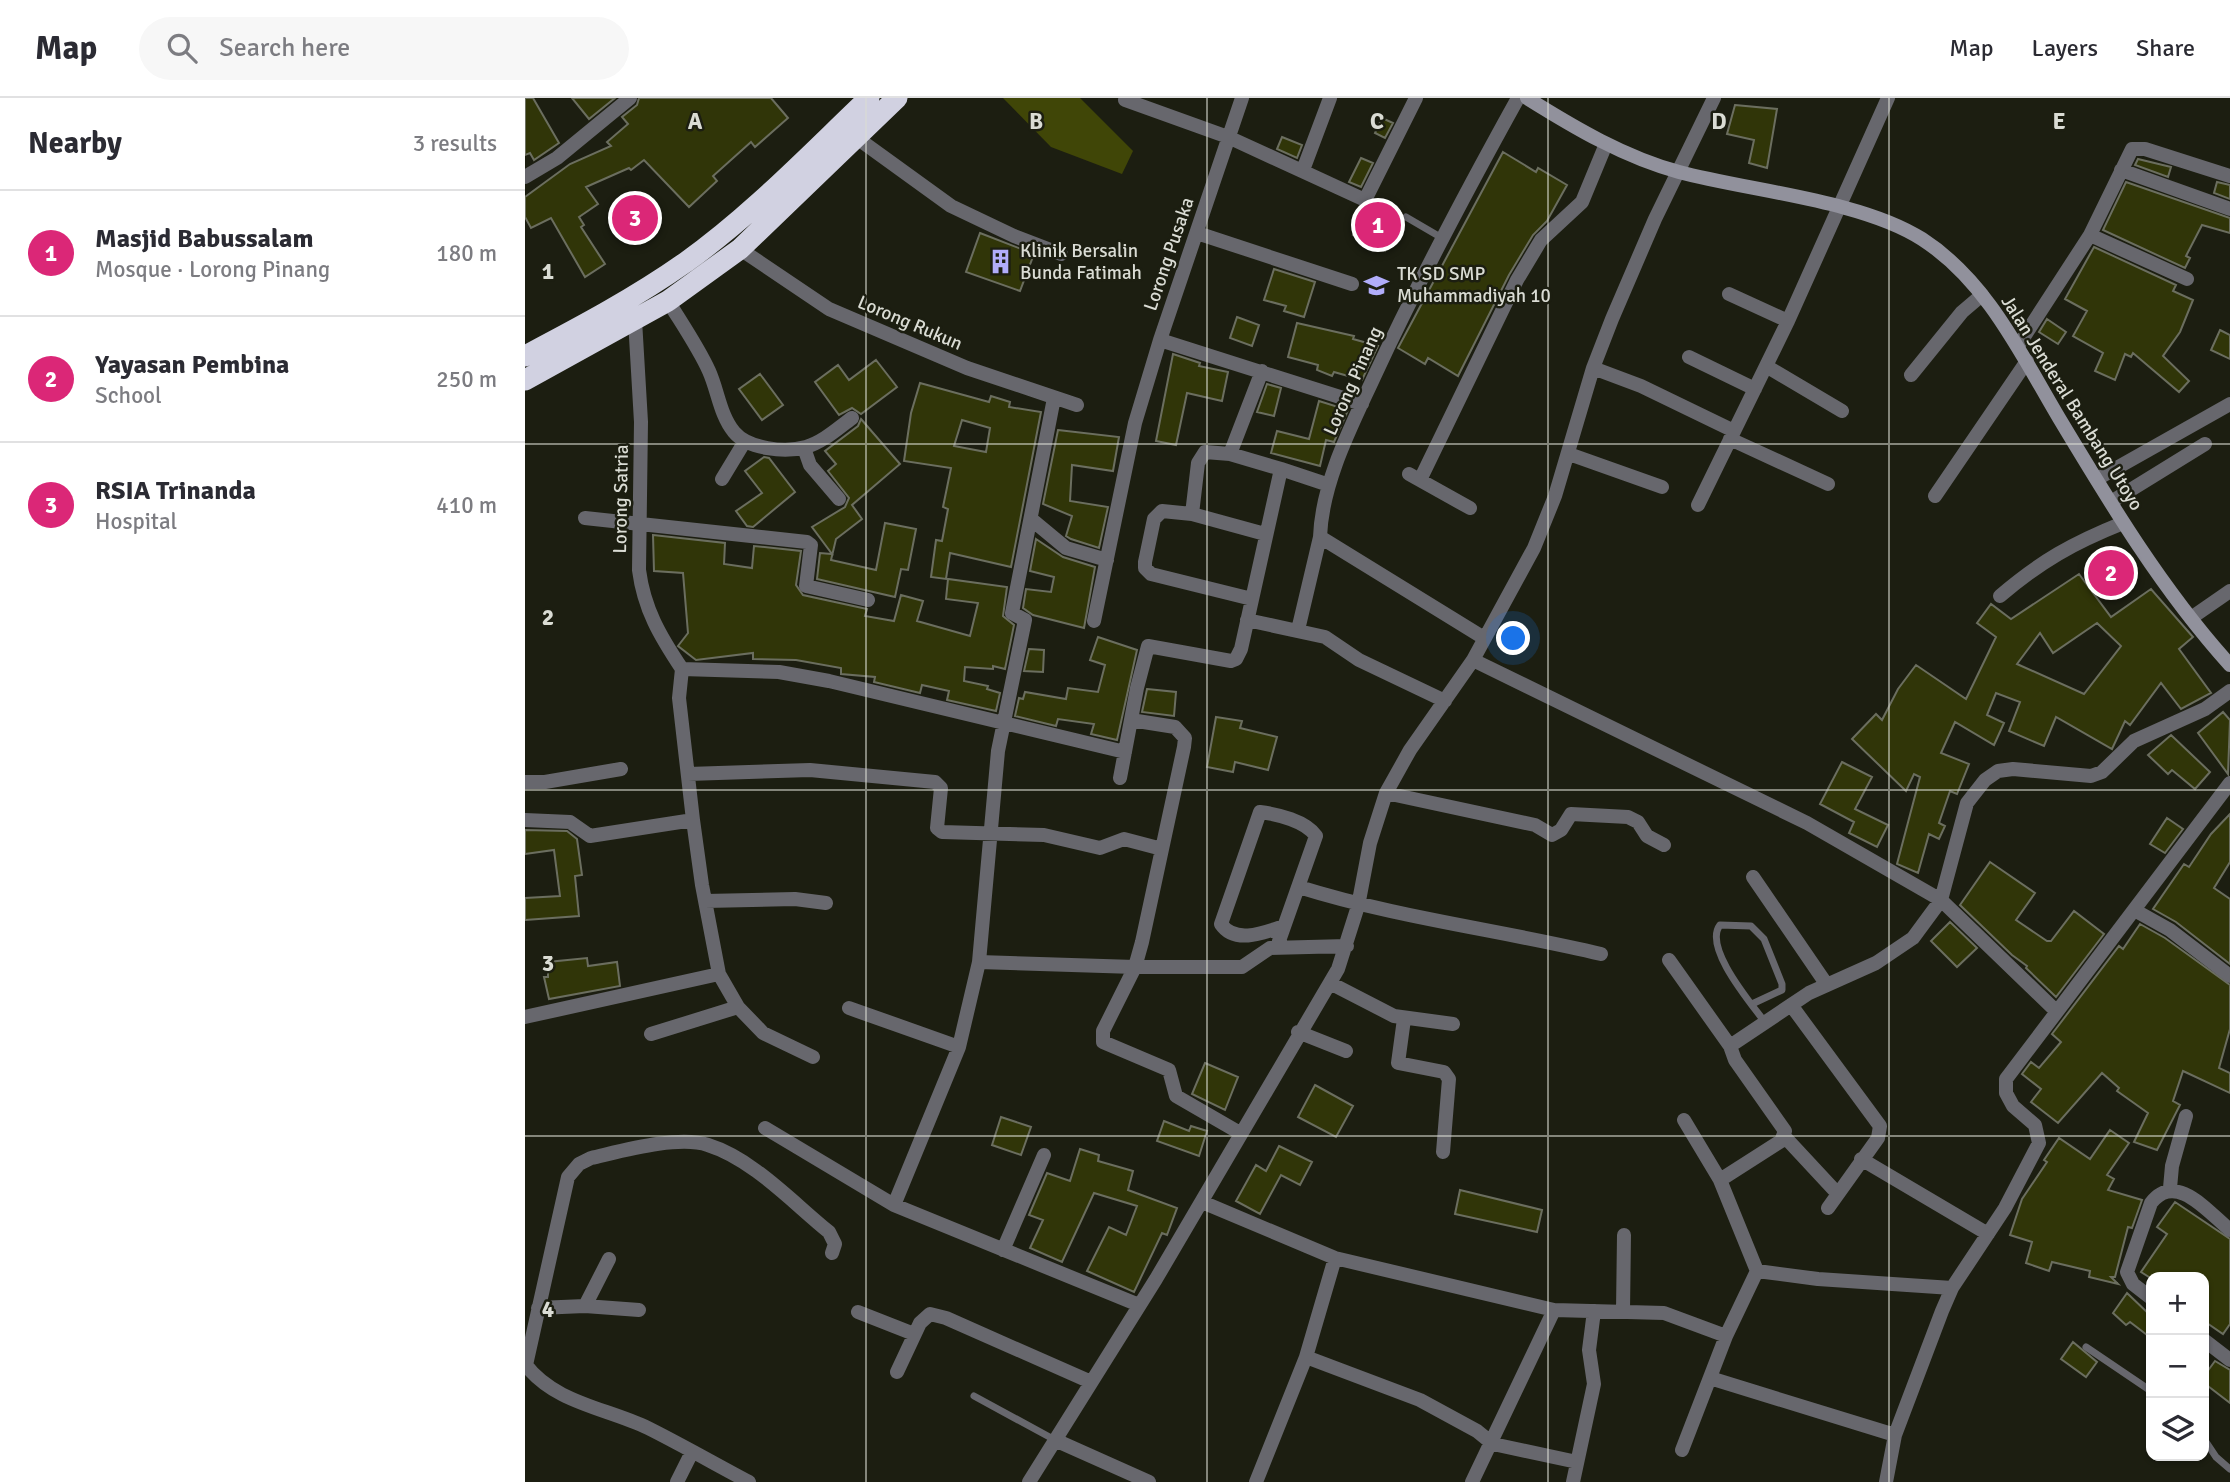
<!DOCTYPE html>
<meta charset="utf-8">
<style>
:root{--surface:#fff;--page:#f7f7f7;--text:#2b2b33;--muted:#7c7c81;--line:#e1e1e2;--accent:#db2777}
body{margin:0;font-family:Signika,sans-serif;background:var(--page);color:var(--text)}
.controls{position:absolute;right:21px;bottom:21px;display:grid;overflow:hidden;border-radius:14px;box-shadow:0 2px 5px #0004}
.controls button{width:63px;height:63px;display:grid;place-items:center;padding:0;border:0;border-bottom:2px solid var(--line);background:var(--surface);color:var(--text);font:35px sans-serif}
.you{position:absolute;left:989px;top:541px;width:24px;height:24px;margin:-18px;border:5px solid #fff;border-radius:50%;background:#1a73e8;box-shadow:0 0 0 10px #1a73e833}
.badge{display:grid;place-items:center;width:46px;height:46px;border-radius:50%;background:var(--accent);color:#fff;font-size:23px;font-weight:700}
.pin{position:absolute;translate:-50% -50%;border:4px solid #fff;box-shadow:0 2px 7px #0006}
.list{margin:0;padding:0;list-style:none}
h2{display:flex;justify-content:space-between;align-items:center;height:91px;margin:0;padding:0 28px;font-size:30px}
h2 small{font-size:23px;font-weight:400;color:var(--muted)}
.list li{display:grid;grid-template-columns:46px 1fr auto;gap:21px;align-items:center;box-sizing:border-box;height:126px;padding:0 28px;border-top:2px solid var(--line)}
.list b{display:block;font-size:26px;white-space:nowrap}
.list p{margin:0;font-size:23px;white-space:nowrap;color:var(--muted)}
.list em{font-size:23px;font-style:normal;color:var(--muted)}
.icon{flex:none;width:38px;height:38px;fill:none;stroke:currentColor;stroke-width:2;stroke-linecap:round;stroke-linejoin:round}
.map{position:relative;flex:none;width:1705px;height:1384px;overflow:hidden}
header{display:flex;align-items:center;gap:42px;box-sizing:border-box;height:98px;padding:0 35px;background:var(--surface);border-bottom:2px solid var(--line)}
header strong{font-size:33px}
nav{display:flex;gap:38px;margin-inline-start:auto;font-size:24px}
.search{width:490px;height:63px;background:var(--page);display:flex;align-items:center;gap:18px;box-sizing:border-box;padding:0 24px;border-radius:38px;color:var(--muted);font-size:26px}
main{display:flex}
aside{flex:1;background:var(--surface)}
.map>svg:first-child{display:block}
.green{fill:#404607}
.building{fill:#303508;stroke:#6b6e5f;stroke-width:2;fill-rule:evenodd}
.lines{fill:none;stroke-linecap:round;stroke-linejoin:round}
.lane{stroke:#67676d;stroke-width:7}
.street{stroke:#67676d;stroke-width:14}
.secondary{stroke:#91919c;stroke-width:14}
.highway{stroke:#d1d1e1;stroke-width:21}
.grid{fill:none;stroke:#dadcd4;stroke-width:2;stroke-opacity:0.55}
.labels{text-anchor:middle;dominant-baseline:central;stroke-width:5;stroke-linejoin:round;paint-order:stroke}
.poi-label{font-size:19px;fill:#dadcd4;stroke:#1c1e11;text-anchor:start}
.street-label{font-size:19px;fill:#dadcd4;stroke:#1c1e11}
.grid-label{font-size:23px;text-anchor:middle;font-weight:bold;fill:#dadcd4;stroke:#1c1e11;stroke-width:5;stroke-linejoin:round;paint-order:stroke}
</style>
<header>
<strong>Map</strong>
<div class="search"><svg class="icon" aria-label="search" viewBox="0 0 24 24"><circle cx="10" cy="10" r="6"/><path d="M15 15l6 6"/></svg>Search here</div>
<nav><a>Map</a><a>Layers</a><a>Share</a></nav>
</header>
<main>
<aside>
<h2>Nearby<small>3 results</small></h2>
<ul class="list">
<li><span class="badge">1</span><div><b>Masjid Babussalam</b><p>Mosque · Lorong Pinang</p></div><em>180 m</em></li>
<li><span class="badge">2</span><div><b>Yayasan Pembina</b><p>School</p></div><em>250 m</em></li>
<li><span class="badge">3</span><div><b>RSIA Trinanda</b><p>Hospital</p></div><em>410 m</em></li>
</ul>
</aside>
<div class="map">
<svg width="1705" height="1384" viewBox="0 0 1705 1384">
<rect width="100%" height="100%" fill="#1c1e11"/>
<path class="green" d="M478 0H555L608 53 597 76 526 49Z"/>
<path class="building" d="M0 0H8L34 45 9 62 5 55 0 57Z
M47 0H90L64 21Z
M114 0H246L263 20 230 49 226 44 188 78 192 83 164 109 119 62 106 72 104 70 61 89 73 106 54 119 59 127 56 129 80 166 60 179 26 120 6 130 0 119V99L45 66 86 48 82 44 103 26 97 19 112 7Z
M1210 7 1252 11 1242 70 1224 65 1229 42 1202 36Z
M857 20 868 25 860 40 850 35Z
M757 39 777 47 772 60 752 51Z
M978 54 1011 74 1013 70 1042 87 1022 123 1008 137 984 177 933 278 903 260 900 266 873 250Z
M836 60 848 65 836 89 824 84Z
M1613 61 1646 69 1643 79 1610 67Z
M1601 84 1705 120V135L1677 127 1661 158 1665 160 1660 170 1578 132Z
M1692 84 1705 87V101L1689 95Z
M112 96 133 128 108 144 87 112Z
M851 102 876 115 860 153 828 137 840 112Z
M455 135 509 156 495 193 441 174Z
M1569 149 1651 187 1648 193 1668 202 1655 234 1638 258 1664 283 1654 294 1608 255 1606 259 1600 256 1590 282 1570 273 1578 255 1548 238 1562 213 1540 201Z
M749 171 790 184 779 219 759 213 761 208 739 202Z
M712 219 734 227 727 248 705 240Z
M1522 221 1541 234 1533 246 1514 234Z
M772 225 829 238 828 241 853 248 837 282 809 274 807 278 792 272 793 267 763 259Z
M1695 232 1705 237V261L1686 252Z
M648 256 675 265 674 268 703 274 697 303 662 295 651 347 631 343Z
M351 262 372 289 336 316 327 310 314 317 290 284 313 267 324 282Z
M235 276 258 307 237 322 214 291Z
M395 285 464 304 466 298 485 304 484 309 516 314 486 469 425 455 421 481 406 479 411 442 417 443 423 411 418 409 426 370 379 363 386 315ZM437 322 465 330 461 354 429 348Z
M742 286 756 290 749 318 732 314Z
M794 303 823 312 809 344 801 342 795 368 746 355 752 333 784 341Z
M336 321 375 366 327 407 337 421 311 441 306 462 351 472 360 425 391 431 383 472 376 471 370 499 292 481 295 455 307 456 287 429 320 409 324 400 303 373 311 366 300 353 333 328Z
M533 332 594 339 588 373 547 367 545 403 583 409 574 450 546 441 541 438 547 418 518 406Z
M239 359 244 360 270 394 228 429 222 428 211 413 237 395 220 373Z
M128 437 200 445 199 466 227 470 229 448 276 453 271 487 278 497 342 511 340 518 369 523 376 497 398 503 392 523 445 538 453 505 421 501 423 481 482 489 478 518 489 527 480 571 468 568V571L440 569 439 583 463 588 462 591 475 595 471 613 422 602 424 593 397 587 395 595 349 584 350 579 316 576V570L271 562 228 561V555L171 562 153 548 163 535 158 475 129 473Z
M511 441 538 459 570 469 559 530 508 517 498 510 501 491 526 494 529 479 505 473Z
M1554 476 1586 519 1626 491 1668 539 1654 551 1686 595 1656 611 1636 585 1605 627 1600 623 1587 651 1531 619 1519 648 1484 633 1495 604 1471 595 1462 617 1479 625 1469 647 1430 624 1416 655 1444 666 1432 696 1425 693 1414 725 1420 728 1414 741 1404 736 1393 775 1372 766 1395 679 1389 676 1381 693 1327 641 1351 616 1357 622 1373 591 1391 567 1441 601 1471 539 1452 525 1466 506 1486 521ZM1572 525 1596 548 1559 596 1492 566 1515 535 1528 555Z
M573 539 612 552 592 642 566 636 569 626 533 621 531 628 490 618 494 600 498 601 500 594 541 601 543 590 573 594 580 567 565 562Z
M504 551 519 552 518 574 499 573Z
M622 591 651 594 649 618 617 614Z
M1698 614 1705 622 1703 676 1673 635Z
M691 619 717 623 715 630 752 639 743 672 710 664 708 674 682 669Z
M1646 637 1685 674 1670 691 1647 672 1643 676 1623 657Z
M1317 664 1347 679 1330 711 1363 727 1352 749 1324 735 1329 724 1295 706Z
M1705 716V764L1689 790 1705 801V866L1651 824 1628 811 1659 766 1664 769 1686 736Z
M1642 720 1658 731 1640 755 1625 746Z
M0 732 42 733 52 741 57 777 50 778 54 818 0 822V800L35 798 29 752 0 756Z
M1465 764 1510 795 1491 822 1522 843H1526L1549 813 1579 836 1531 899 1501 870 1502 868 1487 857 1435 807Z
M1425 824 1452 850 1432 869 1406 843Z
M1615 826 1640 840 1705 887V931L1694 970 1705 975V995L1658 973 1648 1003 1655 1007 1632 1052 1609 1044 1623 1015 1592 993 1594 990 1577 975 1533 1025 1506 1004 1516 991 1497 976 1506 964 1514 970 1536 944 1527 936 1594 848 1598 851Z
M62 860 63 868 92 864 95 888 24 901 19 879H23V864Z
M680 965 713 979 700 1012 667 996Z
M790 987 828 1008 811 1039 773 1019Z
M476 1019 506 1029 496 1057 467 1047Z
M639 1023 664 1033 666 1028 682 1033 674 1058 632 1043Z
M1585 1032 1604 1045 1582 1077 1589 1081 1583 1092 1617 1102 1607 1130 1603 1129 1590 1179H1586L1593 1186 1564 1179 1565 1173 1527 1164 1524 1173 1501 1165 1507 1144 1485 1137 1497 1101 1522 1064 1519 1062 1534 1040 1565 1061Z
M754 1048 787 1064 775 1087 756 1077 735 1116 711 1103 731 1067 741 1073Z
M555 1051 574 1057 573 1063 608 1073 603 1092 652 1110 642 1137 637 1135 609 1194 562 1173 584 1129 601 1137 612 1108 569 1095 537 1164 505 1150 518 1122 504 1117 522 1075 545 1083Z
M935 1092 1017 1112 1012 1134 930 1116Z
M1650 1104 1705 1141V1226L1698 1236 1679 1223V1179H1624L1616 1174 1642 1136 1632 1129Z
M1602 1195 1626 1218V1240L1605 1224 1601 1227 1588 1215Z
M1548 1244 1572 1264 1561 1279 1536 1261Z
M1690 1263 1705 1272V1305L1679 1285V1278Z"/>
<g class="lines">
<path class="lane" d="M881 119 917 140
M1227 906 1257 892V886L1239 841 1226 828 1195 827C1178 849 1225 904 1239 923
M1561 1249 1626 1293
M449 1298 530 1342
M1679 1341 1691 1359 1705 1371"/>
<path class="street" d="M600 2 703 39 840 102 891 0
M332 40 426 108 489 138 536 156
M778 72 805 0
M1596 72 1705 111
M0 79 32 60 105 0
M672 135 827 186
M1565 137 1662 181
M215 151 304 211 442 270 552 307
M1204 196 1263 223
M143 203C157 226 173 249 184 273 193 293 195 317 209 334 223 351 260 355 281 349 298 344 312 331 327 320
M110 222 116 324 114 472C119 511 135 538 157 571
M635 242 837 306
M1493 248 1565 137 1607 51H1620L1705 78
M1164 259 1230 291
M1241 268 1317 313
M1068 270 1116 288 1209 333
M1386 277 1437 214 1457 197
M1205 341 1303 386
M279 350 285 367 314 401
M705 356 737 273
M1044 356 1137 389
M884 376 945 410
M197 381 220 343
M1572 381 1705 306
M895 382 992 182 1016 142 1057 104 1081 46
M1410 398 1502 263
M1586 404 1680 346
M1173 407 1263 223 1363 0
M667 416 673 365 680 354 705 356 756 371
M60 420 282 444 286 447 281 488 343 502
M506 421 541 450 582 462
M1475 498C1516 463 1548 445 1598 425
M727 501 626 476 620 470V464L629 421 637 413 667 416 740 436
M1666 520 1705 493
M722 522 800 539 834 562 920 603
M569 523 610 325 635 242 717 0
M773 532 795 439
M959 540 795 439C797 384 826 329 849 279 893 184 942 92 993 0
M948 562 1282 725 1416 802 1531 913
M157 571 254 574 304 583 600 654
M157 571 154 600 168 722 177 787 194 876 213 909 238 935 288 959
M606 622 650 629 660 640 659 649 617 844 610 869 578 933V944L644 972 651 998 715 1035
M163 676 285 672 410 684 416 690 412 730 417 734 519 737 575 750 599 741 637 751
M595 680 612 590 623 548 706 563 711 561 716 551 756 371 804 387
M0 684H20L96 671
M861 695 1010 727 1027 737 1036 732 1046 716 1103 719 1113 724 1122 738 1139 747
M0 722 45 724 65 738 168 722
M1228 779 1302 887
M774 789C873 820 975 832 1076 856
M180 803 270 801 301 805
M1611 813 1645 832 1705 878
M754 843 791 738C781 723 752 716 735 714L696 826C710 847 741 834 759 828
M1144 862 1205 948
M454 864 610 869H717L745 850 822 848
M805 885 869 918 928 926
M1266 907 1355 1028 1353 1040 1303 1110
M324 910 434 949
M0 919 194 876
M879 921 873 965 919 974 924 981 918 1054
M773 934 821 953
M126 936 213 909
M1159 1022 1195 1082 1232 1173
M240 1030 369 1107 614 1207
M1259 1038 1312 1095
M1336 1061 1463 1136
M1195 1082 1256 1043 1260 1033 1210 962 1205 948 1284 895 1351 865 1388 840 1416 802 1442 705 1460 682 1473 673 1488 671 1566 678 1577 674 1609 643 1680 611 1705 593
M1645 1090 1647 1068 1661 1018
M677 1104 810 1160 1029 1212 1139 1215 1201 1238
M369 1107 434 949 454 864 473 653 500 522 487 515 529 300
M478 1152 519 1057
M810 1160 781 1259 895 1302 952 1333 968 1346 1052 1364
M1626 1200 1608 1186 1602 1174 1626 1105C1651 1073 1683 1114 1705 1132
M60 1208 84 1161
M13 1210 60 1208 114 1212
M1098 1213 1099 1137
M333 1214 389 1236
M1679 1242 1705 1262
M0 1266C29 1305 81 1310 123 1330 157 1347 190 1366 224 1384
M1 1267 43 1079 54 1066 66 1060C97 1053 153 1037 183 1047 228 1061 268 1105 304 1134L310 1146 307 1155
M372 1274 395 1225 405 1216 421 1220 566 1284
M1185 1280 1370 1337
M530 1342 624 1384
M1157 1352 1201 1238 1232 1173 1293 1181 1427 1190
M152 1384 167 1354
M504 1384 631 1181 813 871 833 808 845 745 861 695 885 652 948 562 1009 450 1030 398 1068 270 1087 221 1130 121 1189 0
M731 1384 781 1259
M947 1384 1029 1212
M1048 1384 1069 1286 1064 1252 1069 1213
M1361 1384 1370 1337 1417 1213 1427 1190 1480 1110 1514 1045 1510 1027 1488 1008 1481 995V981L1705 685"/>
<path class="secondary" d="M1002 0C1050 30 1099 59 1154 74 1225 93 1336 102 1397 141 1462 183 1496 256 1534 320 1585 405 1638 493 1705 567"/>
<path class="highway" d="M0 258C55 229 110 200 161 164 227 117 285 56 344 0
M0 282 143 203 215 151 372 0"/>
</g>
<path class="grid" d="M341 0V1384M682 0V1384M1023 0V1384M1364 0V1384M0 346H1705M0 692H1705M0 1038H1705"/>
<defs>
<symbol id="building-bare" viewBox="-9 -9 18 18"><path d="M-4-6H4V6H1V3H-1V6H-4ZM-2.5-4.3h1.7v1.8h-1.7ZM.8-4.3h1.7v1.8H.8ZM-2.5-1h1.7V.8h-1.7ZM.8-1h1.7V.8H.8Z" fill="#b1adfa" stroke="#1c1e11" stroke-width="2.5" paint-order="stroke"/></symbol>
<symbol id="school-bare" viewBox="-9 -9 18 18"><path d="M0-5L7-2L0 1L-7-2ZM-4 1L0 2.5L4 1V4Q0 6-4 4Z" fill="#b1adfa" stroke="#1c1e11" stroke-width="2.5" paint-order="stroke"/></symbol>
</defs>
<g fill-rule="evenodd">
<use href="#building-bare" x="458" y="146" width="35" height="35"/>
<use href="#school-bare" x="834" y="170" width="35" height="35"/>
</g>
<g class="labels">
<g class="poi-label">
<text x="495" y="153">Klinik Bersalin<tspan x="495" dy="22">Bunda Fatimah</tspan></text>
<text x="872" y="176">TK SD SMP<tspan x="872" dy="22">Muhammadiyah 10</tspan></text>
</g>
<g class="street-label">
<text transform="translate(644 156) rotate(-71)">Lorong Pusaka</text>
<text transform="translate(385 225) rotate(23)">Lorong Rukun</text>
<text transform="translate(828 283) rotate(-66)">Lorong Pinang</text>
<text transform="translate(1547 305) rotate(58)">Jalan Jenderal Bambang Utoyo</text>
<text transform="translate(96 401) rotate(-89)">Lorong Satria</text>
</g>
</g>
<g class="grid-label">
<text x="170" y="31">A</text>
<text x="511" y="31">B</text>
<text x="852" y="31">C</text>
<text x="1194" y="31">D</text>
<text x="1534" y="31">E</text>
<text x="23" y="181">1</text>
<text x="23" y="527">2</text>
<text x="23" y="873">3</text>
<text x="23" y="1219">4</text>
</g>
</svg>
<div class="controls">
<button>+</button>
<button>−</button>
<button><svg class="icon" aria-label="layers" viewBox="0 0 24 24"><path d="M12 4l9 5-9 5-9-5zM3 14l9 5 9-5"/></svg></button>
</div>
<div class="you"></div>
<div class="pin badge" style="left:853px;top:127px">1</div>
<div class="pin badge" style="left:1586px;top:475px">2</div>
<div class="pin badge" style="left:110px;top:120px">3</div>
</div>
</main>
